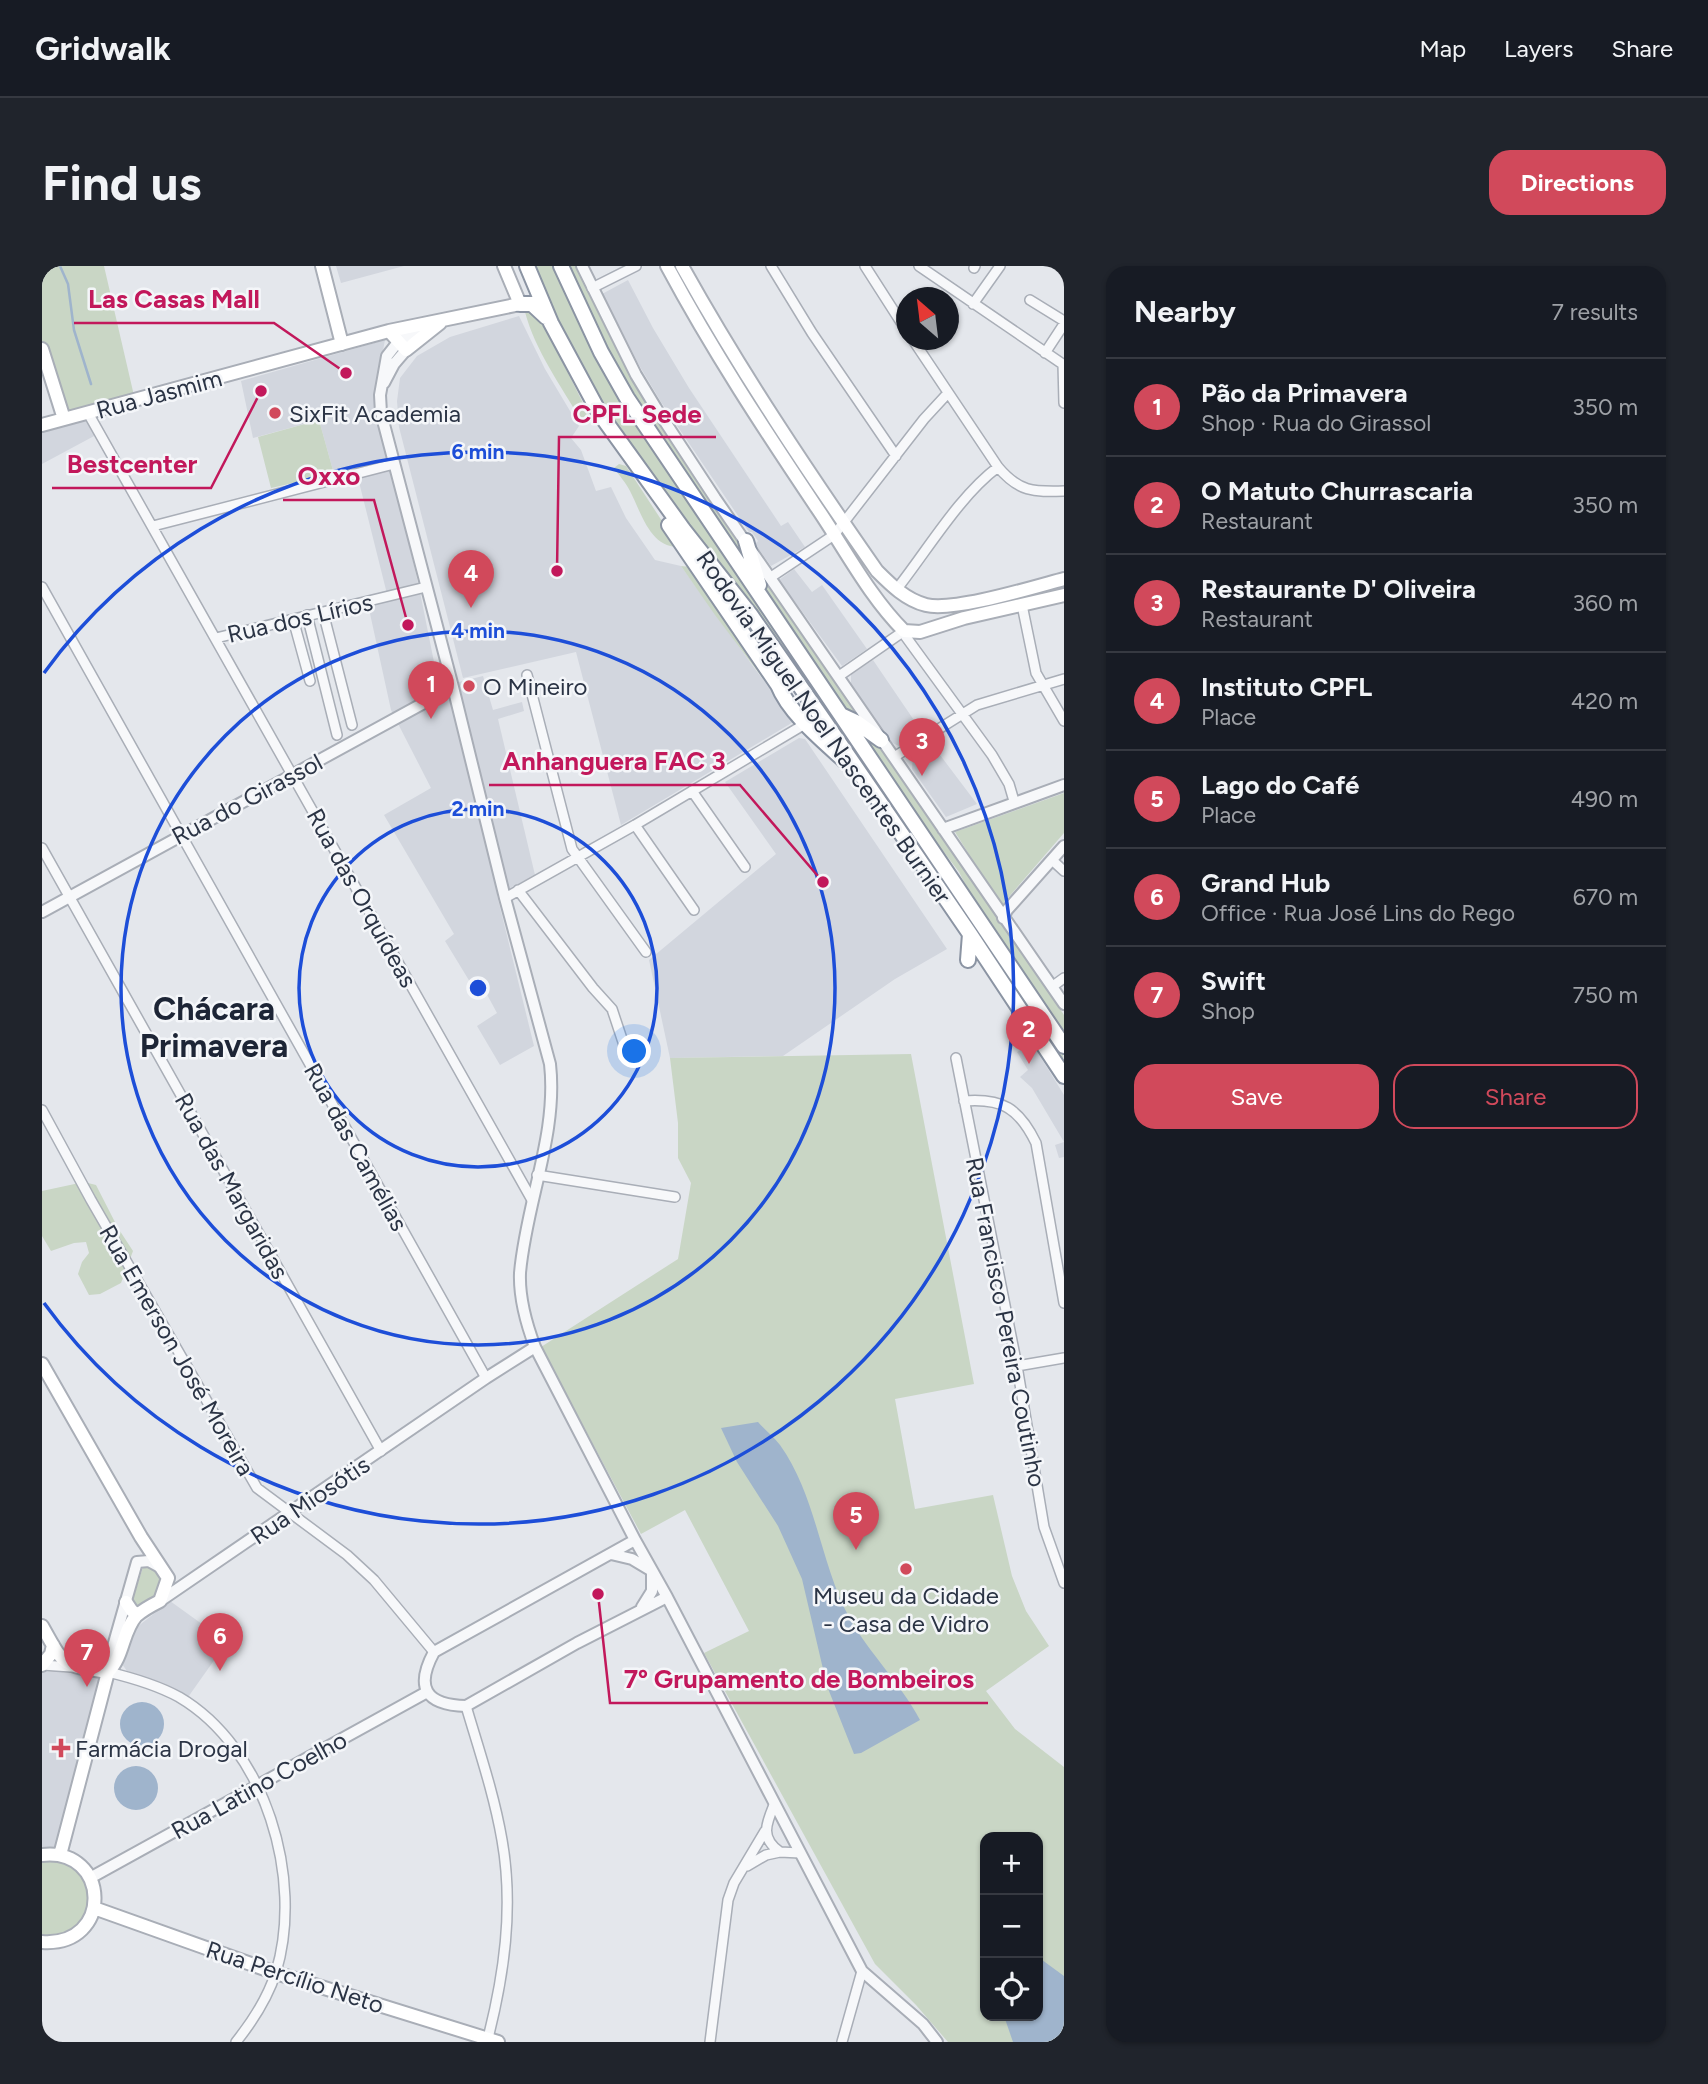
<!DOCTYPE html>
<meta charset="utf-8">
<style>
:root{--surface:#171b24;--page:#20242c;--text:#f1f3f6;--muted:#9ea1a6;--line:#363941;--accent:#d1495b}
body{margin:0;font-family:Figtree,sans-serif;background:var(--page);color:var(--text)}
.controls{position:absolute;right:21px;bottom:21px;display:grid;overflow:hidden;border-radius:14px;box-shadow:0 2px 5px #0004}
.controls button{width:63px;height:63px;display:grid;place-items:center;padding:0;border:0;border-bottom:2px solid var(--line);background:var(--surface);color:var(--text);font:35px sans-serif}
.compass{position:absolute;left:854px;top:21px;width:63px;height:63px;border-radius:50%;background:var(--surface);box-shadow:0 2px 5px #0004;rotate:332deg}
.you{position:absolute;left:593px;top:786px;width:24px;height:24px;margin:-18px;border:5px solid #fff;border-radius:50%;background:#1a73e8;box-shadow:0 0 0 10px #1a73e833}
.badge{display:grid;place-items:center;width:46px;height:46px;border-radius:50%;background:var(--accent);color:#fff;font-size:23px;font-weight:700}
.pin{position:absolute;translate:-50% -58px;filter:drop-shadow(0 2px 4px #0008)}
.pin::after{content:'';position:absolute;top:37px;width:24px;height:21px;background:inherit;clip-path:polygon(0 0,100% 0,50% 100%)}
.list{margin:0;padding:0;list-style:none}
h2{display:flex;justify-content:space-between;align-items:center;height:91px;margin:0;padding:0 28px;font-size:30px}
h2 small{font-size:23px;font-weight:400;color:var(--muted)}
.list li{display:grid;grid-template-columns:46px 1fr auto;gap:21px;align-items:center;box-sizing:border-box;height:98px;padding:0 28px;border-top:2px solid var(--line)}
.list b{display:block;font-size:26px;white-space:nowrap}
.list p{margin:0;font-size:23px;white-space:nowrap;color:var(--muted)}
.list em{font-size:23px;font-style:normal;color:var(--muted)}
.actions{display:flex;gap:14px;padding:21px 28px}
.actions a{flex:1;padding:16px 0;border:2px solid var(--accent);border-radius:21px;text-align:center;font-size:24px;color:var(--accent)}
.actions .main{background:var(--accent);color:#fff}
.icon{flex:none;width:38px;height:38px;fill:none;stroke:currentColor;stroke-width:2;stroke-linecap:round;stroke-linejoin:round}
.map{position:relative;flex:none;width:1022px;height:1776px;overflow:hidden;border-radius:21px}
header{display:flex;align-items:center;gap:42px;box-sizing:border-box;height:98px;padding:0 35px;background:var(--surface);border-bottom:2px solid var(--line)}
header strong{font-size:33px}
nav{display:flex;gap:38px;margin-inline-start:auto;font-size:24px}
.intro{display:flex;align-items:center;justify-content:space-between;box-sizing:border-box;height:168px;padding:0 42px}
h1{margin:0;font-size:49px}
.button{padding:18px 32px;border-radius:21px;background:var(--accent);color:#fff;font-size:24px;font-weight:700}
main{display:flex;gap:42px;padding:0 42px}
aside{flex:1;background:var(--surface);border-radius:21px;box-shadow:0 2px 5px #0004}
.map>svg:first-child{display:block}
.built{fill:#d2d6de}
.green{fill:#c9d6c5;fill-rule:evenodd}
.water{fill:#9fb4cc}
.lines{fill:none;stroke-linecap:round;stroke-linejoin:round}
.stream{stroke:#9fb4cc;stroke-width:2.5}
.minor-casing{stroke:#a9aeb7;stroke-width:12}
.tertiary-casing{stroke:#a9aeb7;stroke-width:14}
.secondary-casing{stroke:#a9aeb7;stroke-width:16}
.trunk-casing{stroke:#8b94a3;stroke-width:18}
.minor{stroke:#f7f8fa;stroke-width:9}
.tertiary{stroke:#f7f8fa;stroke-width:10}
.secondary{stroke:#fff;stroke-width:12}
.trunk{stroke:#fff;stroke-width:14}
.ring{fill:none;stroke:#1d4ed8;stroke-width:3.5}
.poi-dot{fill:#d1495b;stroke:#f4f6f9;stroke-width:2.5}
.labels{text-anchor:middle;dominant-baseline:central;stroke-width:5;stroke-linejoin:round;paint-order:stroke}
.street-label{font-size:24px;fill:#2b3445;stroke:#f4f6f9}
.poi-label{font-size:24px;fill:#2b3445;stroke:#f4f6f9;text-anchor:start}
.district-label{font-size:32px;font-weight:bold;fill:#1d2536;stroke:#f4f6f9}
.centre{fill:#1d4ed8;stroke:#f4f6f9;stroke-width:3.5}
.ring-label{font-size:21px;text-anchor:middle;font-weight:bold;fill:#1d4ed8;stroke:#f4f6f9;stroke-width:5;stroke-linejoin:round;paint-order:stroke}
.leader{fill:none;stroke:#c2185b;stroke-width:2.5}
.callout-dot{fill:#c2185b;stroke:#f4f6f9;stroke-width:2.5}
.callout-label{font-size:26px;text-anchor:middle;font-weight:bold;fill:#c2185b;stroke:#f4f6f9;stroke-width:5;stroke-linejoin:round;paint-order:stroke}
</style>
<header>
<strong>Gridwalk</strong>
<nav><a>Map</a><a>Layers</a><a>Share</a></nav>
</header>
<div class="intro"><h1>Find us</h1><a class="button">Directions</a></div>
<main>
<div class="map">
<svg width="1022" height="1776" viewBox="0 0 1022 1776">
<rect width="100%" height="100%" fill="#e4e7ec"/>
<path class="built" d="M294 0H362L299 17Z
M586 14 611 62 647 122 739 260 746 256 763 281 729 300 713 278 716 275 710 266H707L619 136 591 89 560 28Z
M477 50 503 103 537 160 529 172 539 184 554 225 569 221 584 252 613 294 639 300 713 403 753 455 579 559 534 386 421 412 357 161 355 135 358 112 375 90 408 71Z
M343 74 334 121V138L377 321 397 421 441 410 451 444 480 436 482 445 456 453 493 609 455 629 492 780 458 799 435 760 455 747 436 712 428 716 403 675 412 668 342 549 389 522 349 444 327 343 345 328 314 204 292 208 277 154 211 172 199 115Z
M46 152 54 169 0 198V164Z
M752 303 770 326 780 319 825 383 800 400 737 314Z
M831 394 880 466 859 481 844 474 809 422V408Z
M757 472 763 473 905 683 853 713 741 790 628 792 607 694 734 588 683 516Z
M889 477 935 538 904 551 870 503 871 489Z
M990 777 1022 829V891L1017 892 1013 879 1022 876 990 822 978 811 986 804 975 786Z
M128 1335 185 1376 144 1434 107 1413 85 1405 80 1398 95 1361Z
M24 1404 63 1409 17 1586 0 1587V1406Z"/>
<path class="green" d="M0 0H62L93 134 22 153 0 83Z
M490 0H513C572 145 670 269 756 398V405C705 337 650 271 600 201 558 142 519 67 490 0Z
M525 0H536L568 69 699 275 708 306 596 138 560 76Z
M485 43 496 47 547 149 546 154H539C519 120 493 84 483 46Z
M277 154 292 208 229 222 216 171Z
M577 198 584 200 637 281C608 282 599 246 588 225 584 217 577 209 572 202Z
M712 295 817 448 816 450 803 445 776 406 723 327Z
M639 300 649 301 753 455 673 349Z
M767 412 1021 788 1022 801 764 418Z
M817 462 842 484 1022 749V766L926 624 917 606 873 548 844 502 823 477Z
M1022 527V567L959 640 913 566Z
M869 788 932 1118 853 1133 873 1243 951 1229 970 1310 984 1345 1007 1380 944 1425 973 1463 1022 1501V1776H906L874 1739 833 1698 662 1387 707 1365 643 1244 599 1268 499 1081 636 993 649 917 636 892V857L628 792ZM943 1571H996V1750H943Z
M42 916 54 919 76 962 91 985 79 1017 58 1028 47 1029 36 1008 40 996 47 987 44 976 32 977 9 985 0 970V925Z
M106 1299 119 1309 122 1319 110 1335 93 1344 89 1339 101 1301Z
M0 1595C9 1595 19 1594 27 1599 67 1620 43 1676 0 1669Z"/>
<path class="water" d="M716 1156C723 1164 732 1171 738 1179 775 1231 778 1298 808 1353 828 1388 859 1418 878 1454L819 1487 812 1488 785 1420 760 1313 736 1260 695 1196 679 1162Z
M78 1458a22 22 0 1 1 44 0a22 22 0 1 1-44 0Z
M72 1522a22 22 0 1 1 44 0a22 22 0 1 1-44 0Z
M996 1691 1022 1710V1776H971L962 1750H996Z"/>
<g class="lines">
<path class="stream" d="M18 0 26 18 32 64 49 118"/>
<defs>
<path id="minor" d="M729 0 770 67 854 190
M823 0 864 64
M877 0 1022 99
M932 2 933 0
M550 22 594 0
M988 34 1022 55
M931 38 958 0
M871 74 956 201C977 226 991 226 1022 225
M1003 87 1022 58
M1021 98 1022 137
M46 147 490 934
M111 260 352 198
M729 311 792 269 882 153 906 127
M0 321 444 1112
M854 324C885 285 917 230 956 201
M980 339 994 407 1022 455
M281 346 310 459
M265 349 295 469
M251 353 268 415
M174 372 384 321
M485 409 530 583 604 686
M797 410 862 365 864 371 950 489 967 518 972 535
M852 491 935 439 1022 413
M650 525 703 601
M593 559 652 644
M0 582 339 1185
M1010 594 1022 605
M476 624 551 722 570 743 587 794
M463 632 593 559 763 458
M1011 720 1022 712
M914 792 975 1100 1002 1261 1022 1317
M922 835C960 832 977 842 994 877L1022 1037
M0 844 49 934 215 1222 305 1289 332 1314 392 1386
M495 909 633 931
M975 1100 1022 1092
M0 1399 29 1401
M66 1406C91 1412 115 1419 137 1431 224 1482 262 1613 234 1706 226 1731 210 1756 194 1776
M424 1440C437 1484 452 1528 460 1574 472 1642 462 1710 445 1776
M732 1539C724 1558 718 1572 738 1586L758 1587
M705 1600 724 1589 738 1586
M668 1776 686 1634 692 1617 723 1565
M800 1776 820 1705"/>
<path id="tertiary" d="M540 0 594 109 614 142 673 232 1022 738
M381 59 356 76 345 90 338 129 339 147 411 421 463 632 508 798C516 868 484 937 478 1007 477 1032 484 1057 493 1081L593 1274 625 1331 820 1705 881 1758 895 1776
M342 117 352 98 364 84
M901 563 1022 519
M0 646 411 421
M961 652 965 644 1022 580
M593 1274 392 1386C373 1421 383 1439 424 1440L535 1377 625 1331
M569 1288 590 1293 610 1305V1325L600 1341
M118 1335 444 1112 493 1081
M66 1406V1398L95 1296 107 1295 118 1301
M48 1612 385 1426"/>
<path id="secondary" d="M280 0 300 78
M625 0C670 84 722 163 775 242 803 283 827 330 862 365L878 366 922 352 1022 329
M640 0C699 106 766 206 835 305 849 319 864 334 884 339 911 346 992 321 1022 313
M347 65 364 84 398 57
M0 83 22 153
M0 159 347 65 478 38 462 0
M0 1098 99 1271 126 1312 118 1335C110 1339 101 1344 94 1350 80 1366 82 1390 66 1406L18 1589
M84 1336 90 1345 96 1348
M0 1360C23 1401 19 1399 66 1406
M0 1399 9 1388 11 1379
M0 1589C68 1581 72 1681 0 1676
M52 1642 234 1707 456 1776"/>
<path id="trunk" d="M485 0 509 57 558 148 641 263 708 348 785 459 928 668 1022 810
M519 0 559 86 585 132 1022 780
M478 38H490L504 51
M627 259 736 419C747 447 780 474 802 494
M704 275 717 319
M799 449 814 456 839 474
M926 694 928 668"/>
</defs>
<use href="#minor" class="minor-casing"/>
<use href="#tertiary" class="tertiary-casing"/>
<use href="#secondary" class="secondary-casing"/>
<use href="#trunk" class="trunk-casing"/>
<use href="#minor" class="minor"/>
<use href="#tertiary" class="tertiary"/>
<use href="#secondary" class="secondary"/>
<use href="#trunk" class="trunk"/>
</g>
<g class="ring">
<circle cx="436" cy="722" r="179"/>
<circle cx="436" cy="722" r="357"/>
<path d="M2 407A536 536 0 1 1 2 1037"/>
</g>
<g class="poi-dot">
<circle cx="233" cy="147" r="7"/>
<circle cx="427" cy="420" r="7"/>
<circle cx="864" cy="1303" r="7"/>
<path d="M15.5 1471.5h7v7h7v7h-7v7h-7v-7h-7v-7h7z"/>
</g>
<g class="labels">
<g class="street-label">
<text transform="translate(117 128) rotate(-15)">Rua Jasmim</text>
<text transform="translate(258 352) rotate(-13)">Rua dos Lírios</text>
<text transform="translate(782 461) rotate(55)">Rodovia Miguel Noel Nascentes Burnier</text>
<text transform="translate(205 533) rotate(-28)">Rua do Girassol</text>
<text transform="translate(320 632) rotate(61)">Rua das Orquídeas</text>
<text transform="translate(314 881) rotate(61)">Rua das Camélias</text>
<text transform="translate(190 920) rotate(61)">Rua das Margaridas</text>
<text transform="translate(964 1056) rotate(79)">Rua Francisco Pereira Coutinho</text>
<text transform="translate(135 1084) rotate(60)">Rua Emerson José Moreira</text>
<text transform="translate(268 1234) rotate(-34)">Rua Miosótis</text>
<text transform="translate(217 1519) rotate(-29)">Rua Latino Coelho</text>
<text transform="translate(253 1711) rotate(18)">Rua Percílio Neto</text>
</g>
<g class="poi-label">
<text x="247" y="147">SixFit Academia</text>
<text x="441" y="420">O Mineiro</text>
<text x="864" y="1329" text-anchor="middle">Museu da Cidade<tspan x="864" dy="28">- Casa de Vidro</tspan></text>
<text x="33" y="1482">Farmácia Drogal</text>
</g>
<g class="district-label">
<text x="172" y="743">Chácara<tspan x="172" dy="37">Primavera</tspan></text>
</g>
</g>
<circle cx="436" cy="722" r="10" class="centre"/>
<g class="ring-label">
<text x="436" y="193">6 min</text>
<text x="436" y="372">4 min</text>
<text x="436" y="550">2 min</text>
</g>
<path class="leader" d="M304 107L232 57H32M515 305L517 171H674M219 125L169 222H10M366 359L332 234H241M781 616L698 519H447M556 1328L568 1437H946"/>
<g class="callout-dot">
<circle cx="304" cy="107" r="7"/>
<circle cx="515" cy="305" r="7"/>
<circle cx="219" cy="125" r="7"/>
<circle cx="366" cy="359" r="7"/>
<circle cx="781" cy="616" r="7"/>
<circle cx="556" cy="1328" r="7"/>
</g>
<g class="callout-label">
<text x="132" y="42">Las Casas Mall</text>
<text x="595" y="157">CPFL Sede</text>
<text x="90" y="207">Bestcenter</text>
<text x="287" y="219">Oxxo</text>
<text x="572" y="504">Anhanguera FAC 3</text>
<text x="757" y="1422">7º Grupamento de Bombeiros</text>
</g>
</svg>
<div class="controls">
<button>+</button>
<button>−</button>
<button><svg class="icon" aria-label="locate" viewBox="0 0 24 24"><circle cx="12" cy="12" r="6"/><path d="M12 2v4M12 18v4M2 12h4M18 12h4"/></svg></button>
</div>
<svg class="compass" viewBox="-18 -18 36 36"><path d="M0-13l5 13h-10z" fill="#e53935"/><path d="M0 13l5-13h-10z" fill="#9ea1a6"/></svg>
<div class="you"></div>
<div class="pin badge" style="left:389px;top:453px">1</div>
<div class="pin badge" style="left:987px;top:798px">2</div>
<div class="pin badge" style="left:880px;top:510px">3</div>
<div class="pin badge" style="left:429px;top:342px">4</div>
<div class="pin badge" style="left:814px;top:1284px">5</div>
<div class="pin badge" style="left:178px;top:1405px">6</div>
<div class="pin badge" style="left:45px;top:1421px">7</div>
</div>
<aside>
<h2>Nearby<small>7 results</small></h2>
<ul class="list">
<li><span class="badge">1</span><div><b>Pão da Primavera</b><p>Shop · Rua do Girassol</p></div><em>350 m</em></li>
<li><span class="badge">2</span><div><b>O Matuto Churrascaria</b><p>Restaurant</p></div><em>350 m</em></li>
<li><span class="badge">3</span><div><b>Restaurante D' Oliveira</b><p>Restaurant</p></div><em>360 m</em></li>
<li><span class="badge">4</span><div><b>Instituto CPFL</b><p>Place</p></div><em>420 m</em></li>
<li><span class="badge">5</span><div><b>Lago do Café</b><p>Place</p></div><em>490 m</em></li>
<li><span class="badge">6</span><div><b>Grand Hub</b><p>Office · Rua José Lins do Rego</p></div><em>670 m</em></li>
<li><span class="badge">7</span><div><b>Swift</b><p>Shop</p></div><em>750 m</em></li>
</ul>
<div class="actions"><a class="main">Save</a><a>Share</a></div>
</aside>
</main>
